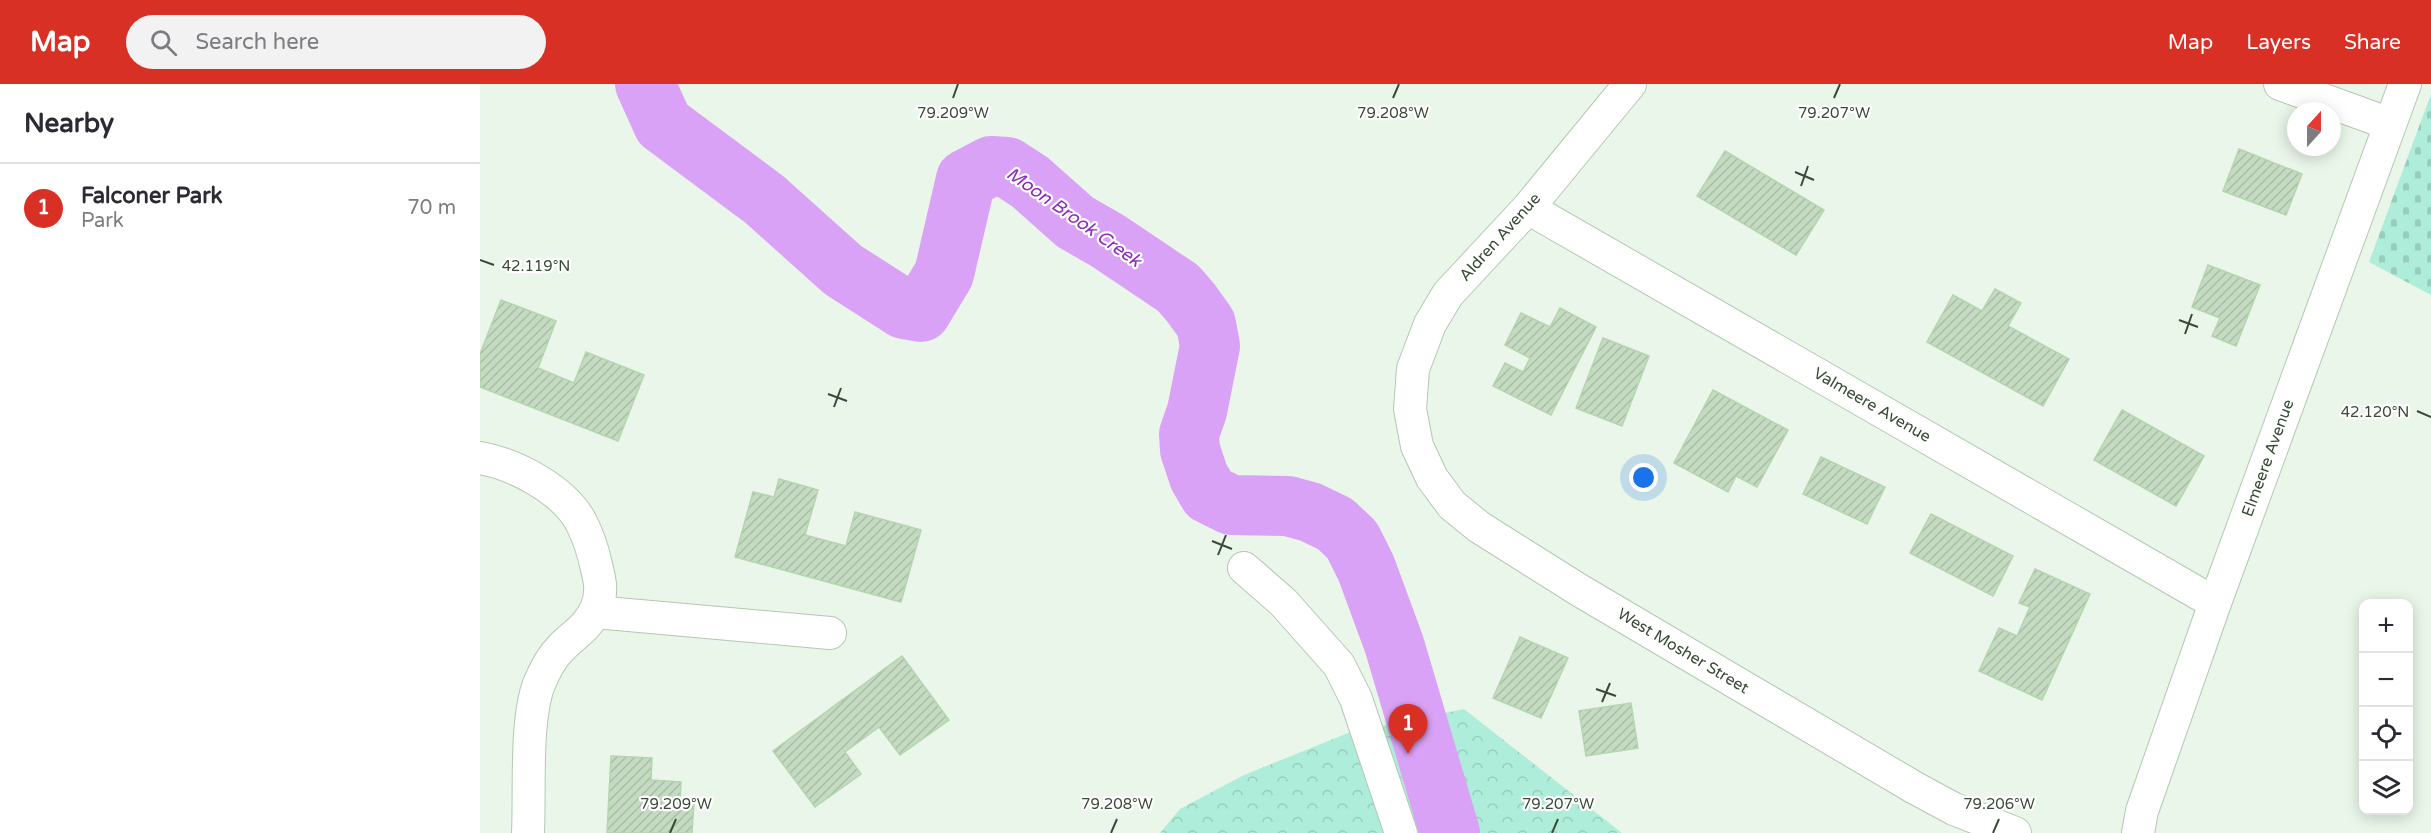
<!DOCTYPE html>
<meta charset="utf-8">
<style>
:root{--surface:#fff;--page:#f2f2f3;--text:#2b2b33;--muted:#7c7c81;--line:#e1e1e2;--accent:#d93025}
body{margin:0;font-family:"Varela Round",sans-serif;background:var(--page);color:var(--text)}
.controls{position:absolute;right:18px;bottom:18px;display:grid;overflow:hidden;border-radius:12px;box-shadow:0 3px 15px #0003}
.controls button{width:54px;height:54px;display:grid;place-items:center;padding:0;border:0;border-bottom:2px solid var(--line);background:var(--surface);color:var(--text);font:30px sans-serif}
.compass{position:absolute;left:1807px;top:18px;width:54px;height:54px;border-radius:50%;background:var(--surface);box-shadow:0 3px 15px #0003;rotate:21deg}
.you{position:absolute;left:1164px;top:394px;width:21px;height:21px;margin:-15px;border:4px solid #fff;border-radius:50%;background:#1a73e8;box-shadow:0 0 0 9px #1a73e833}
.badge{display:grid;place-items:center;width:39px;height:39px;border-radius:50%;background:var(--accent);color:#fff;font-size:20px;font-weight:700}
.pin{position:absolute;translate:-50% -50px;filter:drop-shadow(0 2px 3px #0008)}
.pin::after{content:'';position:absolute;top:32px;width:21px;height:18px;background:inherit;clip-path:polygon(0 0,100% 0,50% 100%)}
.list{margin:0;padding:0;list-style:none}
h2{display:flex;justify-content:space-between;align-items:center;height:78px;margin:0;padding:0 24px;font-size:26px}
h2 small{font-size:20px;font-weight:400;color:var(--muted)}
.list li{display:grid;grid-template-columns:39px 1fr auto;gap:18px;align-items:center;box-sizing:border-box;height:90px;padding:0 24px;border-top:2px solid var(--line)}
.list b{display:block;font-size:22px;white-space:nowrap}
.list p{margin:0;font-size:20px;white-space:nowrap;color:var(--muted)}
.list em{font-size:20px;font-style:normal;color:var(--muted)}
.icon{flex:none;width:33px;height:33px;fill:none;stroke:currentColor;stroke-width:2;stroke-linecap:round;stroke-linejoin:round}
.map{position:relative;flex:none;width:1951px;height:749px;overflow:hidden}
header{display:flex;align-items:center;gap:36px;box-sizing:border-box;height:84px;padding:0 30px;background:var(--accent);color:#fff}
header strong{font-size:28px}
nav{display:flex;gap:33px;margin-inline-start:auto;font-size:21px}
.search{width:420px;height:54px;background:var(--page);display:flex;align-items:center;gap:15px;box-sizing:border-box;padding:0 21px;border-radius:33px;color:var(--muted);font-size:22px}
main{display:flex}
aside{flex:1;background:var(--surface)}
.map>svg:first-child{display:block}
.cemetery{fill:url(#cemetery-stones)}
.park{fill:url(#park-crowns)}
.lines{fill:none;stroke-linecap:round;stroke-linejoin:round}
.river{stroke:#daa2f6;stroke-width:60}
.building{fill:url(#building-hatch);stroke:#b5d4b0;stroke-width:1.5}
.minor-casing{stroke:#b3c8b1;stroke-width:34}
.minor{stroke:#fff;stroke-width:32}
.ticks{fill:none;stroke:#394a37;stroke-width:2}
.labels{text-anchor:middle;dominant-baseline:central;stroke-width:4.5;stroke-linejoin:round;paint-order:stroke}
.street-label{font-size:16px;fill:#394a37;stroke:#fff}
.water-label{font-size:18px;font-style:italic;fill:#8e26c0;stroke:#fff}
.ticks-label{font-size:15px;text-anchor:middle;fill:#394a37;stroke:#fff;stroke-width:4.5;stroke-linejoin:round;paint-order:stroke}
</style>
<header>
<strong>Map</strong>
<div class="search"><svg class="icon" aria-label="search" viewBox="0 0 24 24"><circle cx="10" cy="10" r="6"/><path d="M15 15l6 6"/></svg>Search here</div>
<nav><a>Map</a><a>Layers</a><a>Share</a></nav>
</header>
<main>
<aside>
<h2>Nearby<small></small></h2>
<ul class="list">
<li><span class="badge">1</span><div><b>Falconer Park</b><p>Park</p></div><em>70 m</em></li>
</ul>
</aside>
<div class="map">
<svg width="1951" height="749" viewBox="0 0 1951 749">
<defs>
<pattern id="cemetery-stones" width="16" height="16" patternUnits="userSpaceOnUse" patternTransform="scale(1.5)"><rect width="16" height="16" fill="#afeddb"/><path d="M2 7V4a2 2 0 0 1 4 0v3zM10 15v-3a2 2 0 0 1 4 0v3z" fill="#97cdbd"/></pattern>
<pattern id="park-crowns" width="20" height="18" patternUnits="userSpaceOnUse" patternTransform="scale(1.5)"><rect width="20" height="18" fill="#afeddb"/><path d="M2 6a3 3 0 1 1 6 0M12 15a3 3 0 1 1 6 0" fill="none" stroke="#97cdbd"/></pattern>
<pattern id="building-hatch" width="6" height="6" patternUnits="userSpaceOnUse" patternTransform="scale(1.5)"><rect width="6" height="6" fill="#c4dbc1"/><path d="M-1 1l2-2M0 6l6-6M5 7l2-2" fill="none" stroke="#a9bda6"/></pattern>
</defs>
<rect width="100%" height="100%" fill="#eaf6e9"/>
<path class="cemetery" d="M1951 10V211L1889 178Z"/>
<path class="park" d="M984 625 1142 749H680L700 725 764 691 868 649Z"/>
<g class="lines">
<path class="river" d="M165 0 183 40 285 116 363 186 424 225 441 228 464 190 486 95 511 82 527 83 550 98 595 138 628 157 698 204 711 219 726 240 730 262 717 327 709 350 710 366 719 393 729 410 751 421 808 422 830 428 855 440 872 456 886 484 914 560 970 749"/>
</g>
<path class="building" d="M1759 65 1822 90 1806 131 1743 107Z
M1245 67 1344 126 1316 171 1217 112Z
M1728 181 1780 201 1756 262 1732 252 1740 234 1712 223Z
M1515 205 1541 219 1528 242 1589 275 1563 322 1447 258 1473 211 1502 227Z
M21 216 76 237 58 284 94 299 106 268 164 291 138 357 0 303V270Z
M1080 224 1116 243 1071 331 1013 302 1025 279 1043 288 1050 274 1025 261 1041 229 1070 243Z
M1123 254 1169 272 1142 342 1096 324Z
M1233 306 1308 346 1277 403 1256 392 1248 408 1194 379Z
M1642 326 1724 372 1696 422 1614 376Z
M1341 373 1405 403 1387 440 1323 410Z
M299 395 338 406 325 451 366 462 375 428 441 446 421 518 255 473 273 408 294 413Z
M1451 430 1533 472 1513 512 1430 469Z
M1555 485 1610 510 1562 616 1499 587 1519 544 1537 552 1550 523 1539 519Z
M1040 553 1088 574 1061 634 1013 614Z
M422 572 469 636 420 671 399 643 365 668 381 690 335 723 293 667Z
M1151 619 1158 664 1106 672 1099 627Z
M131 672 172 674 171 696 201 698 200 716 214 717 212 749H127Z"/>
<g class="lines">
<defs>
<path id="minor" d="M1150 0 1048 124 968 210 950 240 933 285 930 325 937 362 952 394 972 421 999 443 1099 506 1435 704 1474 725 1535 749
M1800 0 1910 40
M1048 124 1735 519
M0 374C35 380 84 406 101 438 108 452 113 466 116 481 120 496 123 509 116 525 106 546 95 549 80 565 71 574 64 588 59 600 45 637 50 708 48 749
M764 484 803 518 859 581 876 615 921 749
M115 528 350 549
M1658 749 1662 727 1735 519 1925 0"/>
</defs>
<use href="#minor" class="minor-casing"/>
<use href="#minor" class="minor"/>
</g>
<path class="ticks" d="M473 14 478 0M913 14 919 0M1354 14 1360 0M1315 88 1334 96M1321 102 1328 82M0 176 14 181M1699 236 1718 243M1705 250 1712 230M348 310 367 317M354 323 361 304M1937 327 1951 333M732 457 752 465M738 471 746 451M1116 605 1136 612M1122 618 1130 599M190 749 196 735M631 749 637 735M1072 749 1078 735M1513 749 1519 735"/>
<g class="labels">
<g class="street-label">
<text transform="translate(1020 153) rotate(-48)">Aldren Avenue</text>
<text transform="translate(1392 321) rotate(30)">Valmeere Avenue</text>
<text transform="translate(1788 374) rotate(-70)">Elmeere Avenue</text>
<text transform="translate(1203 567) rotate(31)">West Mosher Street</text>
</g>
<g class="water-label">
<text transform="translate(594 133) rotate(35)">Moon Brook Creek</text>
</g>
</g>
<g class="ticks-label">
<text x="473" y="34">79.209°W</text>
<text x="913" y="34">79.208°W</text>
<text x="1354" y="34">79.207°W</text>
<text x="56" y="187">42.119°N</text>
<text x="1895" y="333">42.120°N</text>
<text x="196" y="725">79.209°W</text>
<text x="637" y="725">79.208°W</text>
<text x="1078" y="725">79.207°W</text>
<text x="1519" y="725">79.206°W</text>
</g>
</svg>
<div class="controls">
<button>+</button>
<button>−</button>
<button><svg class="icon" aria-label="locate" viewBox="0 0 24 24"><circle cx="12" cy="12" r="6"/><path d="M12 2v4M12 18v4M2 12h4M18 12h4"/></svg></button>
<button><svg class="icon" aria-label="layers" viewBox="0 0 24 24"><path d="M12 4l9 5-9 5-9-5zM3 14l9 5 9-5"/></svg></button>
</div>
<svg class="compass" viewBox="-18 -18 36 36"><path d="M0-13l5 13h-10z" fill="#e53935"/><path d="M0 13l5-13h-10z" fill="#7c7c81"/></svg>
<div class="you"></div>
<div class="pin badge" style="left:928px;top:670px">1</div>
</div>
</main>
